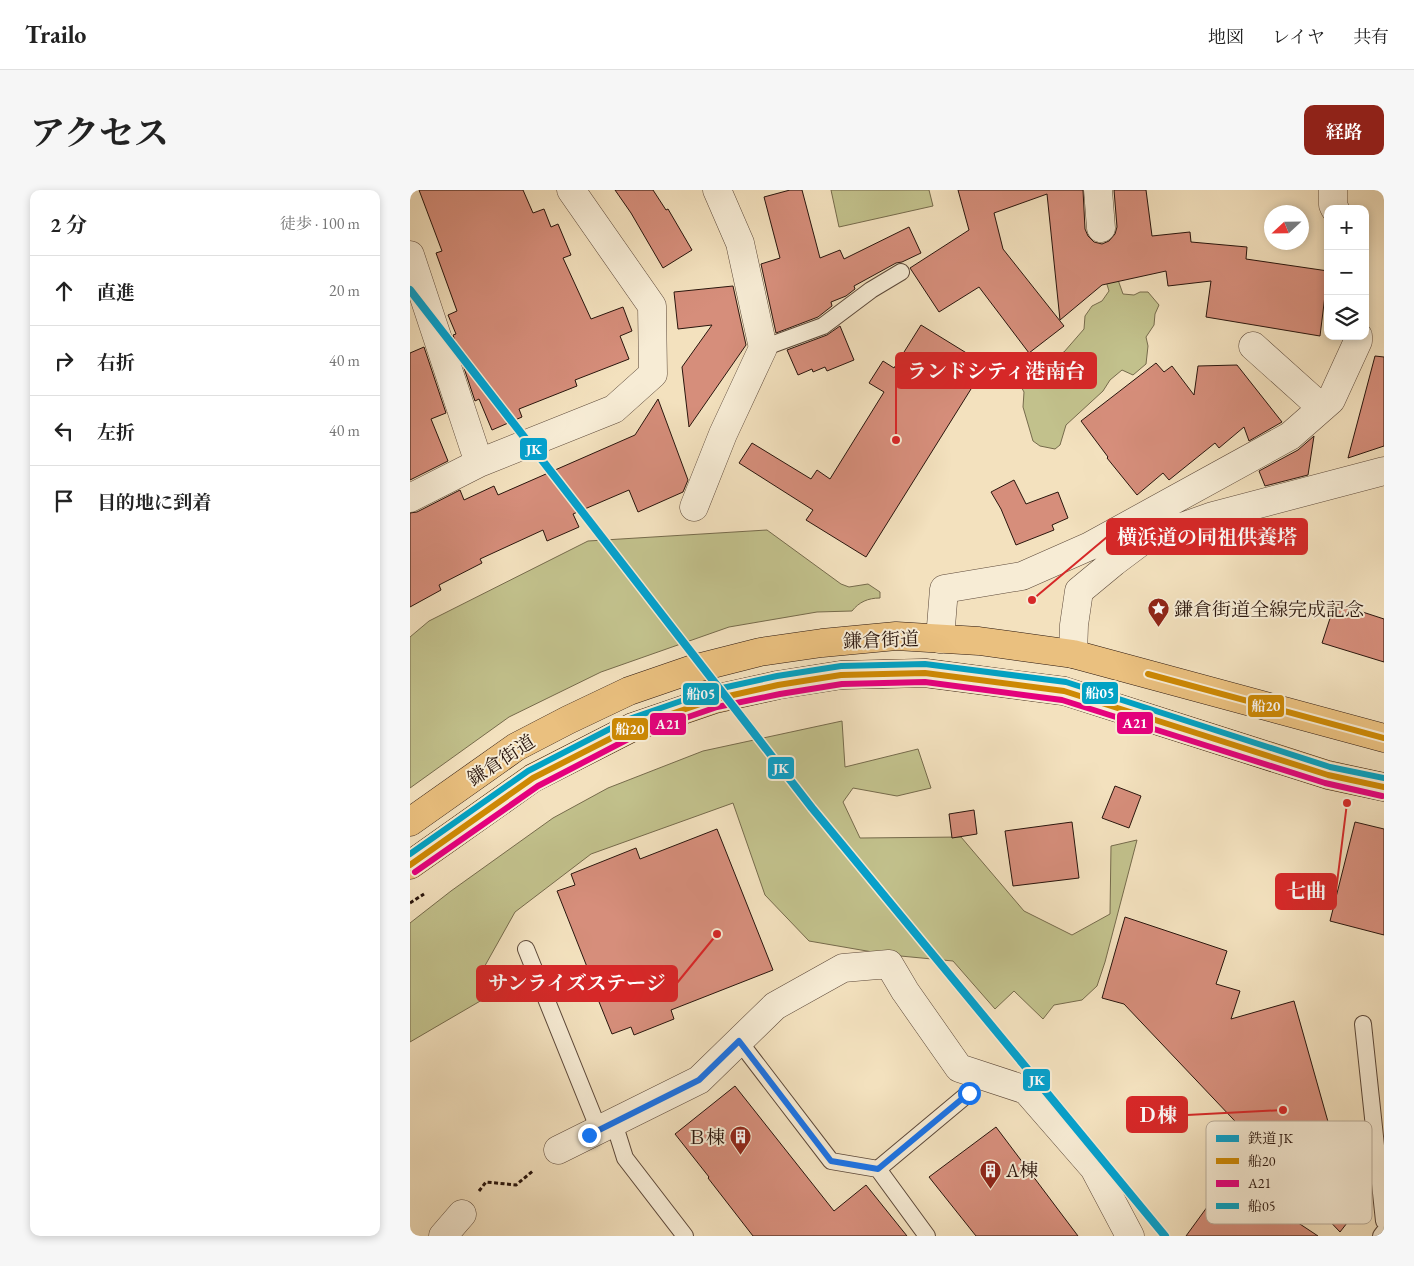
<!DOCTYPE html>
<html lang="ja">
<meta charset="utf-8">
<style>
:root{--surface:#fff;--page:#f6f6f6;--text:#222;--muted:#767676;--line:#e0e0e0;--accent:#8f2418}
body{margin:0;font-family:"EB Garamond","Noto Serif JP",serif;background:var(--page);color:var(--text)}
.controls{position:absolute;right:15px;top:15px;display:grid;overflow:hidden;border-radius:10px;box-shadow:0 2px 8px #0003}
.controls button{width:45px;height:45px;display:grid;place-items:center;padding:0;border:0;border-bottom:1px solid var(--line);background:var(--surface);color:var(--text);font:25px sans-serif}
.compass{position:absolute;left:854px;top:15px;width:45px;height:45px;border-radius:50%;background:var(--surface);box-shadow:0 2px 8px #0003;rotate:248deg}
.stop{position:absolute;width:15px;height:15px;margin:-11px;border:4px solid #1a73e8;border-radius:50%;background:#fff}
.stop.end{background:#1a73e8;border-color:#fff;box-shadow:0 1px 5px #0008}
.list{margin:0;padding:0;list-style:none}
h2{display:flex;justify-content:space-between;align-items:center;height:65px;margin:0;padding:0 20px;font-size:21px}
h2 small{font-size:16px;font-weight:400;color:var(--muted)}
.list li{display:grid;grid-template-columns:32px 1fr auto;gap:15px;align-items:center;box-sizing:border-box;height:70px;padding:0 20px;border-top:1px solid var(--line)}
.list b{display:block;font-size:19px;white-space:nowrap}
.list em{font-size:16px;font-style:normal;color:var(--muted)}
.icon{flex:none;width:28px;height:28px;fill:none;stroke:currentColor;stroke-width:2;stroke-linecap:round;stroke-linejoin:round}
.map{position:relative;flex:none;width:974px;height:1046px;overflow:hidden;border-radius:10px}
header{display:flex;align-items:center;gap:30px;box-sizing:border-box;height:70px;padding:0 25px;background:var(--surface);border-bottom:1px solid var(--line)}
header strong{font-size:24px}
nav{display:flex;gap:28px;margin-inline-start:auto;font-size:18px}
.intro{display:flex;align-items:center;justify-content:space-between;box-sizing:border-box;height:120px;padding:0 30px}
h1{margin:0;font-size:35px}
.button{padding:12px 22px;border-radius:10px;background:var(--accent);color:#fff;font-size:18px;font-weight:700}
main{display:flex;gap:30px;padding:0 30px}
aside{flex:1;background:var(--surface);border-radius:10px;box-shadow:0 2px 8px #0003}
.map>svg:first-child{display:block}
.green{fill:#c2c18c;stroke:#766b4c}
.building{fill:#d68e7b;stroke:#29150d}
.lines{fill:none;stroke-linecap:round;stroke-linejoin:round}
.service-casing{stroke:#5c4839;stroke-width:18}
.minor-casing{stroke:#5c4839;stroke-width:29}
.primary-casing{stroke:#29150d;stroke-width:29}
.path{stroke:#29150d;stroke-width:3;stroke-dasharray:4 2.5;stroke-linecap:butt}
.service{stroke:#f7ecd5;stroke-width:16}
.minor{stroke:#f7ecd5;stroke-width:28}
.primary{stroke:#eac07f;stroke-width:28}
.bus-1-casing{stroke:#f7ecd5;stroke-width:10}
.bus-2-casing{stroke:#f7ecd5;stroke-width:10}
.bus-3-casing{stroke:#f7ecd5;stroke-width:10}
.bus-1{stroke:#ce8903;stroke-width:6}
.bus-2{stroke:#e5007d;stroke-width:6}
.bus-3{stroke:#02a2c4;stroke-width:6}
.rail-1-casing{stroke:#f7ecd5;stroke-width:11}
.rail-1{stroke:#04a2cf;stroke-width:8}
.route{stroke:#1a73e8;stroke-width:6}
.labels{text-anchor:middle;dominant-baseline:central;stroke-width:4;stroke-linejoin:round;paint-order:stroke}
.poi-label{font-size:19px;fill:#29150d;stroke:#f7ecd5;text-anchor:start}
.street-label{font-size:19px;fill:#29150d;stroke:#f7ecd5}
.key{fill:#f7ecd5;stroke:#b9ac99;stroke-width:1}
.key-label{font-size:14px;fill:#29150d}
.leader{fill:none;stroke:#d62828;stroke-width:2}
.callout-dot{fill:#d62828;stroke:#f7ecd5;stroke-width:2}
.callout{fill:#d62828;stroke:#d62828;stroke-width:2}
.callout-label{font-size:20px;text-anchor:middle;font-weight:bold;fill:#fff}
.line-badge{stroke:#f7ecd5;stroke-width:2}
.badge-label{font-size:14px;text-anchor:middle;font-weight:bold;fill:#fff}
</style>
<header>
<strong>Trailo</strong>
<nav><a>地図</a><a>レイヤ</a><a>共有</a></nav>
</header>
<div class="intro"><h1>アクセス</h1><a class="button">経路</a></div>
<main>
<aside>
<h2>2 分<small>徒歩 · 100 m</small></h2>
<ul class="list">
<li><svg class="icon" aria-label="ahead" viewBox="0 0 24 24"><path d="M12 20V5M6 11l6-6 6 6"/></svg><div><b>直進</b></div><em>20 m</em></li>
<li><svg class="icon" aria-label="right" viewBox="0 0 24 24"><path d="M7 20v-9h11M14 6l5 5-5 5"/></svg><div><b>右折</b></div><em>40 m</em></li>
<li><svg class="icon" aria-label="left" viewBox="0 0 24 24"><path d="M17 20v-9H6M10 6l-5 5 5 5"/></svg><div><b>左折</b></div><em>40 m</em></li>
<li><svg class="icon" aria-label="arrive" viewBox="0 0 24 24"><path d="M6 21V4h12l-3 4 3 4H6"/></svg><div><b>目的地に到着</b></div></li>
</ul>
</aside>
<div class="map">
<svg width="974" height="1046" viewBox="0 0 974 1046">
<rect width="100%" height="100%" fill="#f3e1be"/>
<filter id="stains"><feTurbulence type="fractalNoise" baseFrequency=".004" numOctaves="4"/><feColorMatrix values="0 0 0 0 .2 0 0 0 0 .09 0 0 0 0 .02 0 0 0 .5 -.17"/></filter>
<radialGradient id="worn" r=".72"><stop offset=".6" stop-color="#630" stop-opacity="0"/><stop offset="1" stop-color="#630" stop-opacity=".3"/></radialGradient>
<path class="green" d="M421 0H519L523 16 429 37Z
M707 87 713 104 724 105 730 102H738L749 115 745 124 744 135 736 147 738 156 736 174 723 185 712 180 700 190 693 201 656 235 650 255 645 259 630 256 623 251 613 217 614 202 609 193 617 166 639 167 654 162 674 139 675 126 682 116 692 111 699 101 695 88Z
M357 340 431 394 439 397 458 394 470 402V408C458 408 449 412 442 421L407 422 319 437 191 482 99 527 0 598V447L19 431 178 351Z
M432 531 435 577 508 559 521 598 487 606 443 598 433 612 450 648 551 647 614 721 662 745 700 724 701 656 727 650 695 772 687 796 672 810 644 815 633 829 604 801 585 819 543 771 480 765 399 751 355 705 323 613 181 664 105 722 72 781 84 803 0 852V733L41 701 143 628 198 598 293 561Z"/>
<path class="building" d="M9 0H113L123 23 134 19 141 37 148 34 161 65 153 68 181 129 213 117 222 141 210 146 219 169 165 190 167 196 109 219 112 227 82 240 69 209 65 211 43 145 46 144 38 125 47 121 26 63 32 61Z
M205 0H243L256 20 258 19 282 60 253 78 221 23Z
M380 0H392L410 68 430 60 434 69 499 37 511 63 492 72 486 73 444 96 445 99 436 106 421 112 422 116 408 127 366 143 351 74 370 68 354 7Z
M548 0H673L675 39 678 46 684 52 692 54 699 51 705 44 707 37 704 0H736L742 46 780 42 781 52 837 57 836 69 918 81 910 146 796 127 801 91 758 96 756 81 692 95 650 130 637 4 584 23 593 59 654 136 619 163 569 97 529 122 500 78 559 40Z
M323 96 336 155 279 237 272 177 302 135 268 139 264 102Z
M511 135 576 175 456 367 396 330 403 320 329 273 342 253 401 289 407 280 420 289 474 202 459 193 473 171 484 178Z
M430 136 444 170 417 181 415 177 403 182 402 179 388 185 377 160 417 145Z
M14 157 36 223 21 229 38 271 0 290V163Z
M965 166 974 167V256L938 268Z
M746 173 754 182 762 176 784 205 788 176 827 175 872 232 839 251 834 237 809 258 805 253 759 290 753 283 727 305 697 268 698 267 671 231Z
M248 209 278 290 273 302 228 322 219 300 163 324 169 337 137 351 133 340 70 369 72 373 29 395 31 400 0 417V323L7 322 50 300 54 310 84 296 88 305 225 245Z
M904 246 898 285 855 296 849 281 888 260Z
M604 290 616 314 648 302 658 328 642 335 644 340 606 355 591 319 581 302Z
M925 413 974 429V472L912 453Z
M705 596 731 606 719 638 692 628Z
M564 620 567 644 542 648 539 624Z
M662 632 669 688 603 696 595 641Z
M945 632 974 639V745L920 731Z
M307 639 363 780 261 820 264 829 224 845 221 837 202 844 181 792H183L147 701 165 695 161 684 226 658 230 669Z
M715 727 817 761 806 794 830 801 821 829 884 811 944 1024 930 1042 714 814 692 808Z
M325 896 424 1021 456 995 497 1046H343L298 988 299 987 265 944Z
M586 937 668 1046H566L519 987Z
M819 987 908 1046H776Z"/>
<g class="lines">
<defs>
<path id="service" d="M353 158 413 136 461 100 491 82
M116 759 189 940
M953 834 974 1031
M329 851 421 971 468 979 559 903 566 884
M204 933 215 968 275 1046
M468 979 517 1046
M971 1046 974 1042"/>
<path id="minor" d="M688 0 691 38
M923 0V15L925 19
M0 65 69 273
M843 156 912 218
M0 308 69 273 204 219 243 184 242 116 161 0
M284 317 313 244 353 158 330 53 307 0
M530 449 534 399 612 386 680 356 880 246 921 210 948 151V146
M663 464 664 435 669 401 704 372 732 351 803 326 974 281
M148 960 289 890 365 816 433 778 479 774 495 801 549 878 616 900 684 978 720 1046
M33 1046 52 1024"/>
<path id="primary" d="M0 632 106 557 158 530 219 501 283 479 350 462 412 453 486 446 569 451 663 464 974 548
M0 675 123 588 223 537 305 509 368 495 431 485 515 483 654 501 918 585 974 597"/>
</defs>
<use href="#service" class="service-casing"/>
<use href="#minor" class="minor-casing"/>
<use href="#primary" class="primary-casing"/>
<path class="path" d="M0 713 14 704
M69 1001 76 992 106 995 124 980"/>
<use href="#service" class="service"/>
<use href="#minor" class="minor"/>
<use href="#primary" class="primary"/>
<defs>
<path id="bus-1" d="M738 484 974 548
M0 675 123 588 223 537 305 509 368 495 431 485 515 483 654 501 918 585 974 597"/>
<path id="bus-2" d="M5 682 128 596 226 545 307 517 370 504 432 494 515 492 652 510 915 593 972 606"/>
<path id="bus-3" d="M0 664 118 581 219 529 303 500 367 486 431 476 515 474 656 492 920 577 974 588"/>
</defs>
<use href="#bus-1" class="bus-1-casing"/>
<use href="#bus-2" class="bus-2-casing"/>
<use href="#bus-3" class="bus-3-casing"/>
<use href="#bus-1" class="bus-1"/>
<use href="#bus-2" class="bus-2"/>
<use href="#bus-3" class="bus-3"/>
<defs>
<path id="rail-1" d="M0 100 402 618 755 1046"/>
</defs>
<use href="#rail-1" class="rail-1-casing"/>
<use href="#rail-1" class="rail-1"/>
</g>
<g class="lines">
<path class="route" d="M179 945 289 890 329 851 421 971 468 979 559 903"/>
</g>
<defs>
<symbol id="sight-pin" viewBox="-11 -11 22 30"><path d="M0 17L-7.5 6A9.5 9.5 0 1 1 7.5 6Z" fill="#8f2418" stroke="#f7ecd5"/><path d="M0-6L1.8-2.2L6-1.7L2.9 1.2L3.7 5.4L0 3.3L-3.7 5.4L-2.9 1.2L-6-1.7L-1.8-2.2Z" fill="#fff"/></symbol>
<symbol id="building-pin" viewBox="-11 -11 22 30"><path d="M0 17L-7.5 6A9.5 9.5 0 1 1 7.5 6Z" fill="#8f2418" stroke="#f7ecd5"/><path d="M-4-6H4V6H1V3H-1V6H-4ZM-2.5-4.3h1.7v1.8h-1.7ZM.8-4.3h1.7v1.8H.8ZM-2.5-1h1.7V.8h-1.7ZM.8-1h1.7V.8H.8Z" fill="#fff"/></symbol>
</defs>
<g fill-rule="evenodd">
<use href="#sight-pin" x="736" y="406" width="25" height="34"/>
<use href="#building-pin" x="318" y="934" width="25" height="34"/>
<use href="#building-pin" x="568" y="968" width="25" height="34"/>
</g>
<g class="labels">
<g class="poi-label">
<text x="764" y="419">鎌倉街道全線完成記念</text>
<text x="315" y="947" text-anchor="end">Ｂ棟</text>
<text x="596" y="980">A棟</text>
</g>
<g class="street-label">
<text transform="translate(471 450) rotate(-2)">鎌倉街道</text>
<text transform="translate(91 570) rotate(-33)">鎌倉街道</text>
</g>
</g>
<rect x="796" y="931" width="166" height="103" rx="8" class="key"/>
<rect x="806" y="945" width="23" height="7" fill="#04a2cf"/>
<rect x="806" y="968" width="23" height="6" fill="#ce8903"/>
<rect x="806" y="990" width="23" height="7" fill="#e5007d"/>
<rect x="806" y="1013" width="23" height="6" fill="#02a2c4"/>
<g class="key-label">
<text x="838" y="953">鉄道 JK</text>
<text x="838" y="976">船20</text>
<text x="838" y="998">A21</text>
<text x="838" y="1021">船05</text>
</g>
<path class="leader" d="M486 250L486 181M622 410L697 347M937 613L926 701M307 744L267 793M873 920L777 925"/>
<g class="callout-dot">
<circle cx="486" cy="250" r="5"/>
<circle cx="622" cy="410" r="5"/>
<circle cx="937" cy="613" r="5"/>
<circle cx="307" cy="744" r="5"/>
<circle cx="873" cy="920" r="5"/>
</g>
<g class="callout">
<rect x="486" y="163" width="200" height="35" rx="5"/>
<rect x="697" y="329" width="200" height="35" rx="5"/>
<rect x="866" y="684" width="60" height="35" rx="5"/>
<rect x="67" y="776" width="200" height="35" rx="5"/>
<rect x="717" y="907" width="60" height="35" rx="5"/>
</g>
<g class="callout-label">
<text x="586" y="188">ランドシティ港南台</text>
<text x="797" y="354">横浜道の同祖供養塔</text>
<text x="896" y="708">七曲</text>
<text x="167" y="800">サンライズステージ</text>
<text x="747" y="932">Ｄ棟</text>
</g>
<g class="line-badge">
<rect x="109" y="247" width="29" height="24" rx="5" fill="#04a2cf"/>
<rect x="671" y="491" width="38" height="24" rx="5" fill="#02a2c4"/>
<rect x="272" y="492" width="38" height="24" rx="5" fill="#02a2c4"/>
<rect x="837" y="504" width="38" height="24" rx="5" fill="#ce8903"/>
<rect x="706" y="521" width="38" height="24" rx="5" fill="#e5007d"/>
<rect x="239" y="522" width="38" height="24" rx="5" fill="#e5007d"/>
<rect x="201" y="527" width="38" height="24" rx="5" fill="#ce8903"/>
<rect x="357" y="566" width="28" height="24" rx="5" fill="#04a2cf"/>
<rect x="612" y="878" width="29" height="24" rx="5" fill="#04a2cf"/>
</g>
<g class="badge-label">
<text x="124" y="264">JK</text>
<text x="690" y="508">船05</text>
<text x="291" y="509">船05</text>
<text x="856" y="521">船20</text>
<text x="725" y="538">A21</text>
<text x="258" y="539">A21</text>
<text x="220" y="544">船20</text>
<text x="371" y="583">JK</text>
<text x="627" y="895">JK</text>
</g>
<rect width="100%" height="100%" filter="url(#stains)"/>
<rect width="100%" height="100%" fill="url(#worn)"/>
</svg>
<div class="controls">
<button>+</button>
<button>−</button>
<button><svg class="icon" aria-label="layers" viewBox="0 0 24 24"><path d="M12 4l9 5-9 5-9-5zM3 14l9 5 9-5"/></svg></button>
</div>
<svg class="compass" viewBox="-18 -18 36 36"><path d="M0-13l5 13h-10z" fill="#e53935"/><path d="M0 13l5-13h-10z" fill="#767676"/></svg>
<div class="stop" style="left:559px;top:903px"></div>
<div class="stop end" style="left:179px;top:945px"></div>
</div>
</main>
